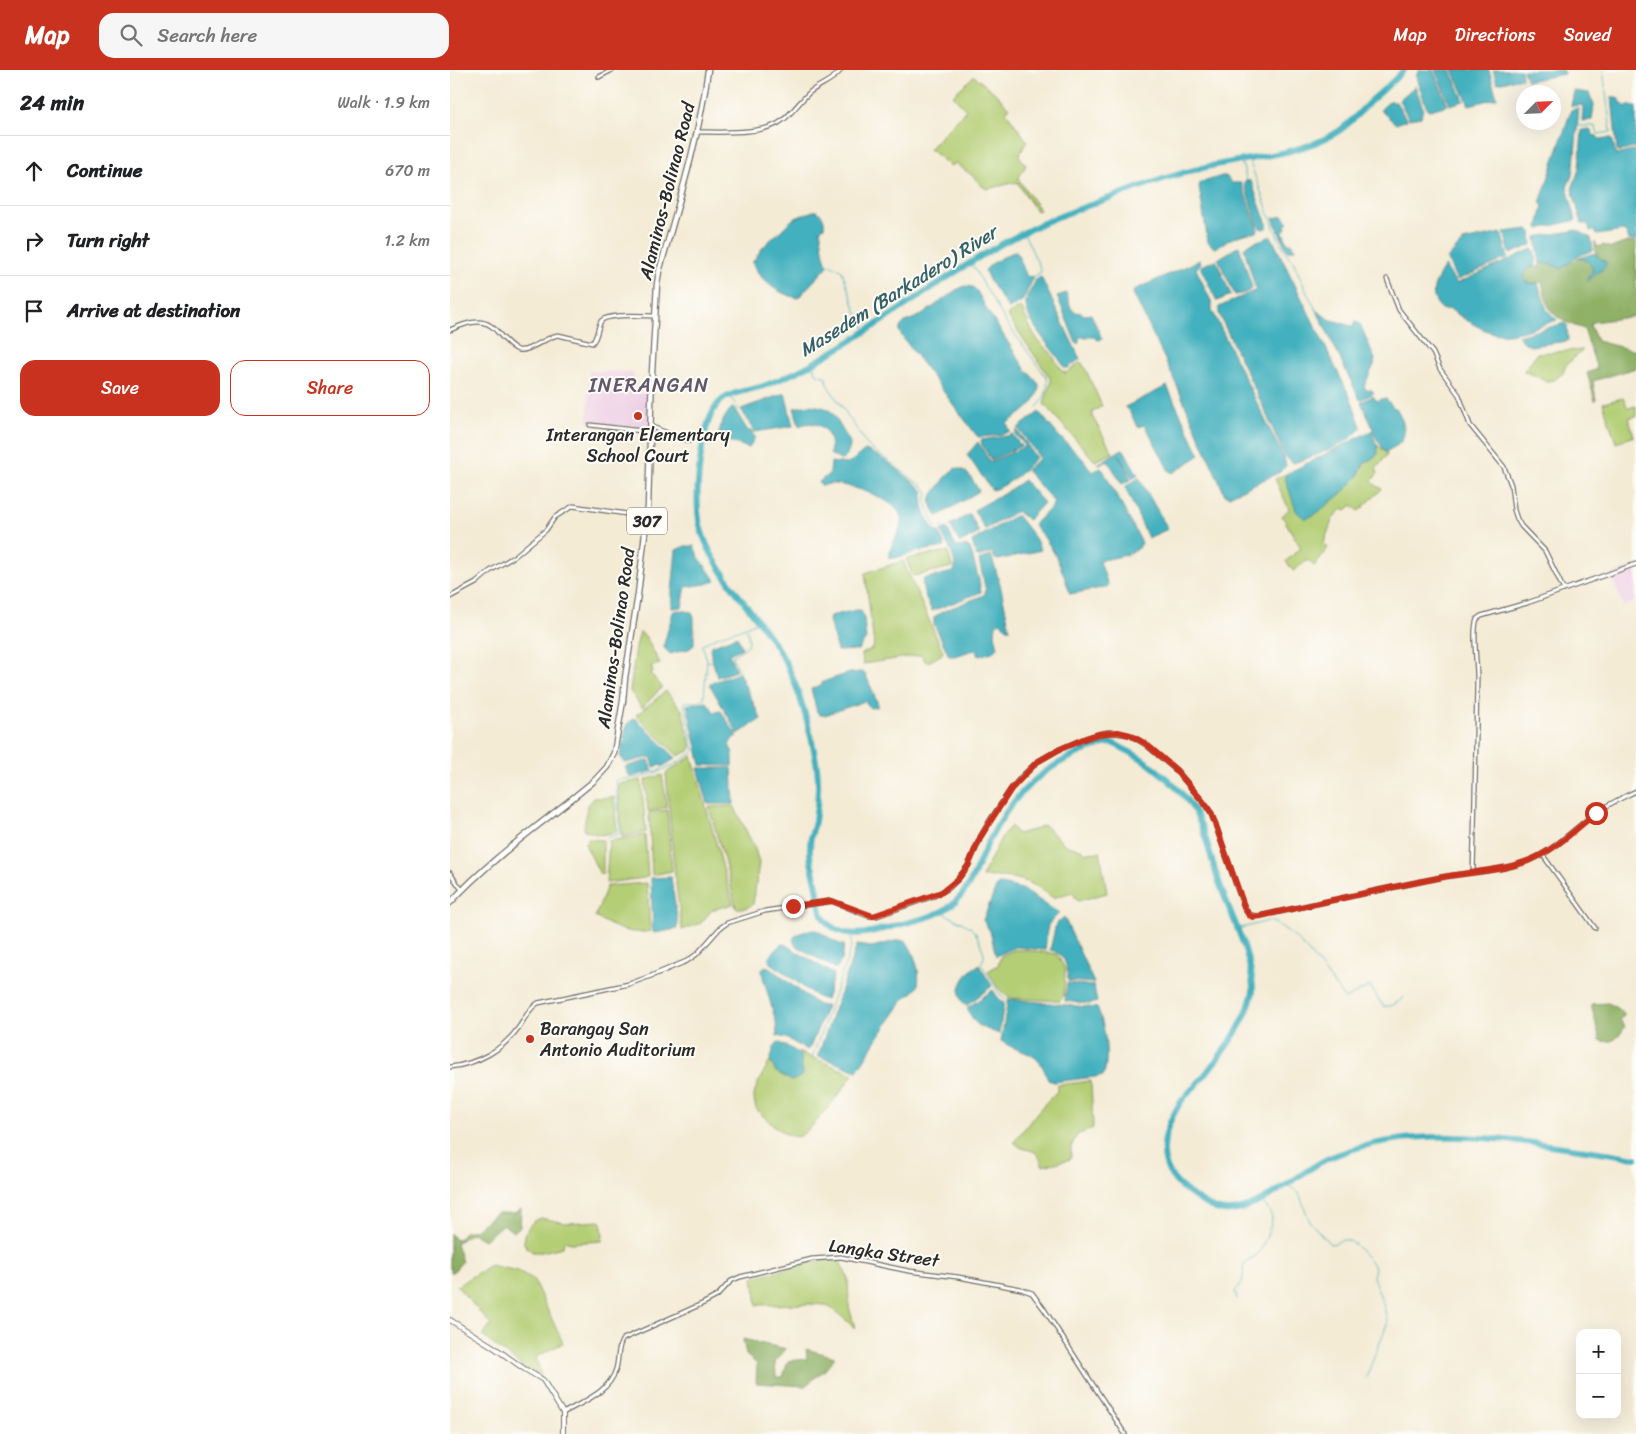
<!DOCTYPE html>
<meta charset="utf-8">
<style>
:root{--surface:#fff;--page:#f6f6f6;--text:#202124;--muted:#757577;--line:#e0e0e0;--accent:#c8321e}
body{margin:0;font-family:Sriracha,sans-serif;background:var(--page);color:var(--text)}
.controls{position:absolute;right:15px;bottom:15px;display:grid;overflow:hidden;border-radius:10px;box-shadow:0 5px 20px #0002}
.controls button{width:45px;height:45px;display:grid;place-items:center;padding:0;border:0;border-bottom:1px solid var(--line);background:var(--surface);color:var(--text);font:25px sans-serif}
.compass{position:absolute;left:1066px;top:15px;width:45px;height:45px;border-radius:50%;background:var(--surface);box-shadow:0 5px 20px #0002;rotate:66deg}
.stop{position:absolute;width:15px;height:15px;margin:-11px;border:4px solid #c8321e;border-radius:50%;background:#fff}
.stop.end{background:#c8321e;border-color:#fff;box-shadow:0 1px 5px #0008}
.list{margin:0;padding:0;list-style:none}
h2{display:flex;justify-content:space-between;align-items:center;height:65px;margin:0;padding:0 20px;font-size:21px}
h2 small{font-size:16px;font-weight:400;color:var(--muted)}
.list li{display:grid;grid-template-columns:32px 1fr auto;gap:15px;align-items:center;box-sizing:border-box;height:70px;padding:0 20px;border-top:1px solid var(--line)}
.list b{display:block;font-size:19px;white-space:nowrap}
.list em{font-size:16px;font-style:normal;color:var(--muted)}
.actions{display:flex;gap:10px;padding:15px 20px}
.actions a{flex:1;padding:11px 0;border:1px solid var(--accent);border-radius:15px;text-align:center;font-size:18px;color:var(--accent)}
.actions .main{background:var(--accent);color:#fff}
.icon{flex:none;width:28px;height:28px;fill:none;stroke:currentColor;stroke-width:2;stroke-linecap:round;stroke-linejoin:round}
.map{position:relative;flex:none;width:1186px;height:1364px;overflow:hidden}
header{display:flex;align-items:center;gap:30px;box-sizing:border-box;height:70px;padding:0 25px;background:var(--accent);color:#fff}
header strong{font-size:24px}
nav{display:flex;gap:28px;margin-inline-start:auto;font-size:18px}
.search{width:350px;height:45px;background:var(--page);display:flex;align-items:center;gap:12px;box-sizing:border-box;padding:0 18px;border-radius:15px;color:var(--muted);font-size:19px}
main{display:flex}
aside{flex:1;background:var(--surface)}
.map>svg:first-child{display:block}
.built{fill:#efd0e5}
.green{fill:#b4ce74;stroke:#707c50}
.forest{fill:#8fb166;stroke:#5d6e48}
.water{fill:#42b0be;stroke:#366e74}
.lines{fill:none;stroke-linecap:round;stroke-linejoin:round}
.stream{stroke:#42b0be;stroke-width:1}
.river{stroke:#42b0be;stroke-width:6}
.street-casing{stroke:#716e66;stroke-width:5.5}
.secondary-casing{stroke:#716e66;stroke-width:6}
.primary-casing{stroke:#716e66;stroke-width:7}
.street{stroke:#fff;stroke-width:3}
.secondary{stroke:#fff;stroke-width:4}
.primary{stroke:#fff;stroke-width:4.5}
.route{stroke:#c8321e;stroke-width:6}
.poi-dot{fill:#c8321e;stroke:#fdfcf7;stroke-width:2}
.labels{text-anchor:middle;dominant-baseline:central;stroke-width:4;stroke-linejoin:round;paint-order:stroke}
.shield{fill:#fdfcf7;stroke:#6a6a68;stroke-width:1}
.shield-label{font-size:16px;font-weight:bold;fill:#2b2b2b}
.street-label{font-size:18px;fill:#2b2b2b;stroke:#fdfcf7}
.poi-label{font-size:18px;fill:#2b2b2b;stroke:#fdfcf7}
.water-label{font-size:19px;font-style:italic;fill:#346066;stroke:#fdfcf7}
.quarter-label{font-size:20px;letter-spacing:1px;fill:#61586e;stroke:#fdfcf7}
</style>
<header>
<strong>Map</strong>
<div class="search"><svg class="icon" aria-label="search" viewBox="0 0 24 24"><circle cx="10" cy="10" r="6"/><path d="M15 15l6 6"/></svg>Search here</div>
<nav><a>Map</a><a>Directions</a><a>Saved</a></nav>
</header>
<main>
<aside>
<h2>24 min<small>Walk · 1.9 km</small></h2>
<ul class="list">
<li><svg class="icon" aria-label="ahead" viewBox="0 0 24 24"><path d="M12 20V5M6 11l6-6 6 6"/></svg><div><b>Continue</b></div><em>670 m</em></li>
<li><svg class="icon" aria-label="right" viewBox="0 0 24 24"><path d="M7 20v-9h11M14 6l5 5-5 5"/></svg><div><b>Turn right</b></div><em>1.2 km</em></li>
<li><svg class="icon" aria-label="arrive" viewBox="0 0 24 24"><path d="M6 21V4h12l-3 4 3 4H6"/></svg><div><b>Arrive at destination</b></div></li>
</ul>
<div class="actions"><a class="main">Save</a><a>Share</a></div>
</aside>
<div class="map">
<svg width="1186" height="1364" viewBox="0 0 1186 1364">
<rect width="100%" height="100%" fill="#fdfcf7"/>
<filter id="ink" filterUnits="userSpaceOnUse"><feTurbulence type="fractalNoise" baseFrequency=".02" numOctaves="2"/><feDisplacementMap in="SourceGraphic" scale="10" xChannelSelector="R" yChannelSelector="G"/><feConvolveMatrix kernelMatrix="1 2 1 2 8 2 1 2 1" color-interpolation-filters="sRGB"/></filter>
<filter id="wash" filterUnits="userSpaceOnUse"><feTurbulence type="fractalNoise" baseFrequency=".0096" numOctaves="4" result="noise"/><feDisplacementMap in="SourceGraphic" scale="20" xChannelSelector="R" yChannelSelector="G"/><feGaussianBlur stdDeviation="1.12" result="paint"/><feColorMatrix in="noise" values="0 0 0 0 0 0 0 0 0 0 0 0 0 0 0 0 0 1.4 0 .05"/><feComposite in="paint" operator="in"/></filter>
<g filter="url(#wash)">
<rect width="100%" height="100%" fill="#f4ebd5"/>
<path class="built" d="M139 301 183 302 184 323 199 324V358L138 353Z
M1186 496V531L1174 536 1160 505Z"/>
<path class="green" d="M524 6 545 23 559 38 556 42 577 71 569 86 576 95 568 109 590 140 586 141 567 112 537 119 532 116 523 106 505 93 501 96 479 79 516 40 503 25Z
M571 237 581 259 590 273 600 282 613 302 616 303 631 292 635 298 652 336 642 342V346L663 383 645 391 594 334 601 312 600 308 557 245Z
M1133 280 1116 295 1113 303 1104 310 1096 311 1074 301 1087 283Z
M1173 328 1178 338 1186 336V346L1179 348 1184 366 1166 373 1153 333Z
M927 375 936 382 937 385 926 399 928 403 922 411 925 415 932 419 909 441 902 435 896 440 892 438 882 450 874 473 878 478 864 496 858 490 843 501 836 491 851 478 832 446 839 439 825 409 836 404 835 408H907L913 395 928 384Z
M498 481 502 497 463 506 456 489Z
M453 491 493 582 491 585 478 592H476L471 585 413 594 412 584 422 579 424 575 415 503Z
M190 562 196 567 210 594 201 596 203 602 201 604 212 617 192 638 180 621 186 577Z
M216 621 232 640 241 676 239 681 228 686 186 645Z
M242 686 283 834 262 840 251 853 232 860 225 806 216 703Z
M212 705 217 737 198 741 195 710Z
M191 710 196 762 172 767 168 714Z
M164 727 167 762 150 765 134 760 137 736 144 728Z
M284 736 305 779 309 793 303 834 296 838H286L279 807 259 737Z
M217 740 222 801 202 805 199 742Z
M594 755 614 774 621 777 631 779 636 783 650 782 657 823 628 831 622 822 603 828C579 808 562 806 532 807L551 768 561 756 567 764 583 760Z
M195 765 198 806 194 808 156 813 159 771Z
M137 769 153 770V804H150L135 774Z
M197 813 200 861C180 866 162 856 145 847L157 816Z
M564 880H575L607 884 615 899 614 925 610 931 562 928C550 925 544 911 538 901L548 895 551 886Z
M348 982 403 1004C395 1017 362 1060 350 1066 339 1071 312 1047 306 1038 305 1036 304 1030 304 1027 304 1018 315 1000 320 991L326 1002 352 989Z
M641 1011 643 1058 627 1065 621 1077V1089L593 1096C585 1072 577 1086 564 1072L589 1040 607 1021 608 1015Z
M91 1148 116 1153 151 1151 153 1165 152 1171 121 1173 114 1171 113 1177 92 1182H82L74 1174C74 1163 79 1151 91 1148Z
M377 1189 389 1190 398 1208 399 1237 405 1258 384 1240 375 1235 361 1234 307 1235 303 1207Z
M40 1195 68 1201 83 1209 113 1273 86 1287 91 1307 73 1297 32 1266 41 1255 7 1216Z"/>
<path class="forest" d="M1145 172 1148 177 1153 175 1161 178 1177 172H1186V246L1143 252 1140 255 1147 271 1186 281V298L1143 311 1146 330 1145 331 1137 303 1147 299 1134 259C1122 255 1107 250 1100 239 1096 232 1094 220 1092 212L1078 213 1075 210C1074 200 1080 196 1090 197V193L1101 194 1111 199C1127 188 1139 179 1144 206L1146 203 1153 199 1155 191C1146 188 1145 182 1145 172Z
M1158 933C1164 935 1168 940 1174 943V946L1170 949 1173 955 1175 956C1170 967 1162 975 1150 970L1141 934Z
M71 1139 70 1157 63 1162 53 1154 34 1170 22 1163 6 1173 12 1192 2 1203 0 1199V1163L5 1170 10 1168 14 1162 25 1160 46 1143H64Z
M293 1269 336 1279 325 1292 326 1307H333L338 1291 357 1289 356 1279 385 1287 376 1299 355 1316 306 1313 307 1294 296 1285Z"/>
<path class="water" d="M969 0H983L998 35 980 40 977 39 966 6Z
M985 0H1001L1014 31 1000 35Z
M1003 0H1039L1047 28 1019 35Z
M1043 0H1071L1072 8 1047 13Z
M1073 0H1113L1114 4 1077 11Z
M965 16 973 38 971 47 959 49 949 30Z
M1124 21 1139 23 1144 35 1142 50 1132 51 1133 35 1121 36Z
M1162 27H1167L1174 36H1186V77L1169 82 1167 80Z
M941 30 943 32H946L957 50 946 54 930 40Z
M1129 38 1124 96 1123 104 1117 117 1126 150 1089 159 1088 157 1093 135 1090 133 1121 40Z
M1139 59 1141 60 1143 65 1147 66 1149 69 1162 68 1166 85 1186 80V170H1178L1176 163 1173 161 1147 165 1144 160 1140 161 1138 154H1132L1122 119 1129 99 1132 60Z
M772 106H776L782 113H791L808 159 807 162C792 163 778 169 766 178L763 177 758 172 749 117 750 113Z
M799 111H801L813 144 818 156 814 159 810 158 808 155 794 114 795 111Z
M363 141H367C373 145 375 150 374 157L370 160C373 172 372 185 378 196L348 228C328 224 312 212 302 193L313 177 343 149Z
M834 146 838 153 835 155 836 158 833 162 837 172 841 173 845 179 838 181 836 178 823 148Z
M1078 159 1081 162 1082 175 1060 184 1054 162Z
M1127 160 1141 168 1143 180 1126 187 1111 199 1101 194 1090 193 1086 167Z
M1051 163 1058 188 1052 190 1051 189 1049 192 1007 210 997 189 1013 171Z
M821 166 902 331 911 357C901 374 862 387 843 393 834 389 829 372 825 364 808 323 787 284 769 244V237L806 220 794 178 797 175Z
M789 176 802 217C799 223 791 224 785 225L768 189Z
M1082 179 1085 183 1086 195 1076 200C1072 207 1074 208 1078 214L1088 213 1097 240 1107 250C1091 255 1066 266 1049 264 1035 263 1011 247 1000 239 995 240 993 241 989 236 977 223 987 209 995 196L1006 213H1008Z
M565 181 568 184 577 207 582 206 583 209 573 230 559 239 540 212 535 201C541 191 555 187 565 181Z
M1145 183 1148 187 1157 193 1153 199 1146 203 1137 212 1138 207 1143 200C1141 192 1136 190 1129 188Z
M750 190 751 193 746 199 762 233V240L824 368 834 387 836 396 830 402 779 426 775 425 720 300 683 223 684 220Z
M766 190 781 225 767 231 751 199V196Z
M591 207 630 289 618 298H615C606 282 573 250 576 231 577 224 583 217 586 210Z
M515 216 523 217 527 221 537 240 576 300 589 314C589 333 572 343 557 353L560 361 551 365 530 367 527 366 453 268 449 261 451 256 455 252 472 245 506 220Z
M616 223 621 238 625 242 632 243 634 245 641 244 652 269 648 270 644 267H629V273H626L607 226Z
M867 241 879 249 901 256H904V253L906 252 910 254 925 289 924 295 914 316 916 320H922L924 323 910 330Z
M1115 253 1117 255 1118 271 1081 276 1076 274 1068 266Z
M717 316 750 385 723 403 719 401 700 364 694 355 688 357 679 341 675 337Z
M335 323 343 356 305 362 303 360 291 339Z
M923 326 927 331 935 328 944 338H946C953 348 960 368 946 376 943 378 940 379 936 382H935L922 361 923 358 911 332Z
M359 335C383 338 381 340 392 359 400 372 404 374 394 389L390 390 380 384C384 363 370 347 349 356L344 338Z
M282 338H284L298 361H301L305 367 299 378 278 371 269 366C269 356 275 345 282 338Z
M589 342 608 365 633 389 642 402 651 398 653 400 692 473C687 485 663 488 651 490L650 492 658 515 657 517 620 524C615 507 608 488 598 473 594 465 587 462 584 454L602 437 604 432 576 400 590 388 568 358Z
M567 360 586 388C574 400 559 416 542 420L517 385 528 372 540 392 574 377 573 373 565 364Z
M921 361 927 375 928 384 913 395 907 408 893 422 866 444 855 449 846 441 835 408 836 404Z
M562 364 571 376 541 390 532 375 531 370 557 366Z
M672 379 674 380 688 405 683 409 669 385 681 410 672 414 658 391 648 394Z
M415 380C429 383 462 411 474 421 469 435 477 450 486 462H489L495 477 470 481 445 488H439C438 474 454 461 451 447 447 429 399 414 383 414 380 413 376 415 372 416L369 412 380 403 381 392 398 394Z
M506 398C518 399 523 411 529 421L488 446 486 445 480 431 481 427 499 403Z
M689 408 718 459 698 468 675 417Z
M574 410 594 433 578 450 567 441 536 459 534 458 524 440 555 423Z
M520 444 529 463 510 473 500 455Z
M567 445 585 468 591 480 548 490 545 489 542 482 527 487 522 471Z
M497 458 506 477 517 476 520 478 529 510 531 522 482 541C478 533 471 519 473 509L503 502 505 499C505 482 497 476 491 461Z
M235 476H244L248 486 266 511 256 514 236 517 232 537 222 538V522L226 480Z
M541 485 550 514 560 560 550 552 546 554 545 564 548 578 542 582 529 586 526 580C516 581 508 587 499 586L484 554V547L494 541 534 525 536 521 529 490Z
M228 540 242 542 244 548V575L239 579 220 584 214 578V574L223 542Z
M406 540H411L414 548 416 569 408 580 387 581 379 550 380 546Z
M287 566 292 578 279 584 286 601 267 607 260 580 261 576Z
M410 602 415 603 428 634 427 637 420 638 415 631 375 645H370L367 642 361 619 371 615 372 612 400 603Z
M289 603 311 649 288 664 260 615 261 613Z
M257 632 264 642 271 641 287 666 283 668 279 675 283 683V696L251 695 237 635Z
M185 648 226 688 212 697 210 695 204 697 201 687 175 693 170 686 177 654Z
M199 690 203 701 180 707 175 697Z
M248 698H282L284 734H258Z
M221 807 228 854 226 859 205 863 203 862 201 808Z
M551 814 572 819 609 843 598 855 595 880 566 877 546 886 540 861 533 850 547 815Z
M614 847 644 913 618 911C617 897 616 883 600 880L606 854Z
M365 860C376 863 382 873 394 875L392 890 387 898H384L345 875 343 869C347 862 357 861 365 860Z
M449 870 456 871C464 881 471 903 468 915 466 923 456 925 452 932 436 954 422 978 407 1001L368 986 407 875 422 877Z
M334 874 384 904 376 930 367 927 321 893 318 888 330 875Z
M529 895 542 916 516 936C513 932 510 929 510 925 508 914 519 899 529 895Z
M315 896 319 897 368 935 377 936 361 975 357 980 336 968 327 966 326 952 313 907 312 899Z
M617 913 644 916 647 932 639 934 615 931Z
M543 920 550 931 554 933 549 964C530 956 526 958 517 938Z
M558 929 647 938C655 953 660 991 653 1006L604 1012 598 1010C588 978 576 987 551 971Z
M328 972C350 983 352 981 352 1006L342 1011 326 1002 320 991 324 977Z"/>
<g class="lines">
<path class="stream" d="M1128 56H1145L1148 64 1161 62 1153 0
M799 90 825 160 835 181 844 193 856 221 867 241
M791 91 797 111
M574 163 591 200 590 203 583 207
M521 193 556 252 597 308C599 317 594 331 587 337
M376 194 382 195 392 201 406 241 417 262
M362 294 367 304 376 307 378 316 418 376 476 419 478 424 475 430 485 456 488 458 492 456 493 459
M280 326 289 340
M258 591 263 592
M289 603 282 586C294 577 304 578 296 559
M203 701C219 701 231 690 244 682L234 632H247L254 628 257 589 252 575C269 563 290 562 308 551
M156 768 170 764 166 710 192 707 211 701
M493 842C511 855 523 851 531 875 532 878 535 884 534 887 533 889 532 892 531 894L549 923 557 932
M787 859 819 851C847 859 877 906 895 929L920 916 933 936C942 938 948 932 954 927
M362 988 401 878 402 865
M837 1114 849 1123 860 1152 880 1174C886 1174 890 1169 896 1170 904 1170 920 1191 925 1198L923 1207C928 1221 936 1237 937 1254L916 1308
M787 1229 785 1221C799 1208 790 1199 795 1193 798 1189 804 1188 808 1184 812 1179 823 1153 822 1148 821 1142 815 1136 812 1131"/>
<path class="river" d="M954 0C944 10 935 19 924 28 910 40 901 55 884 64 849 84 805 87 766 95 730 102 696 115 662 127 641 135 619 142 598 151 519 185 452 243 377 285 358 297 337 307 316 315 299 322 279 320 267 335 250 357 244 428 250 455 255 477 269 497 281 515 297 537 315 558 329 581 347 608 362 665 367 697 369 714 368 734 365 751 361 771 361 758 360 778 359 793 365 803 367 818 370 831 368 846 380 855 397 871 425 861 445 856 466 850 491 847 507 830 524 813 528 791 539 771 559 732 583 704 623 686 632 681 652 673 662 673 666 674 670 677 674 679 696 689 722 711 737 730 754 752 758 780 767 806 778 840 797 873 802 909 804 923 803 922 799 935 792 960 764 994 747 1014 742 1019 732 1029 729 1035 711 1063 705 1097 734 1119 744 1127 757 1137 769 1140 802 1149 847 1103 877 1089 943 1059 1022 1065 1092 1074 1123 1078 1155 1082 1186 1088"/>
</g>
</g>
<g filter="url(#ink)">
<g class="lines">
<defs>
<path id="street" d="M149 7 162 0
M247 62C269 62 316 65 333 50 343 42 350 31 360 22 370 14 383 11 391 0
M937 209 949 240 983 283 990 299 1009 325 1020 355 1054 397 1061 415 1064 440 1067 449 1071 456 1095 481 1114 520
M0 260C12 255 29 247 41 256 47 260 50 266 55 270 58 273 63 278 68 280 78 283 96 267 108 265L142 273C148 267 147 258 151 251 158 243 194 246 205 246
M140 355 201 362
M202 357 239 371
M0 527 26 513 40 501 65 486 96 460 105 447 123 436 197 447
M1092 784 1145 858
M1023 802C1025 737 1026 672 1027 607 1027 592 1022 561 1027 549L1031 546 1077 533 1186 494
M0 803 12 820
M0 997C27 994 53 980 69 957 75 949 78 939 88 933L179 914 201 906 237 891 247 884 270 858 277 853 315 841 382 831 418 846H427L484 826 499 818 508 809 518 796 531 766 540 750 561 719 571 707 587 692 608 680 636 668 658 662 680 665 696 675 726 700 755 734 761 743 766 756 792 832C796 841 798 847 810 846 869 833 928 820 988 808 1018 802 1049 802 1078 791 1104 781 1123 759 1146 743 1158 734 1172 728 1186 721
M113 1343C132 1332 160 1322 166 1299 169 1290 167 1276 173 1269L254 1233 267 1226 281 1211 290 1207 362 1189 391 1187 459 1201 508 1207 571 1219 582 1223 594 1239 675 1364"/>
<path id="secondary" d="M0 1250 42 1276 73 1298 93 1310 113 1343V1364"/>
<path id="primary" d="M0 833C43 786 96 751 145 710L157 697 164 683 173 631 175 608 188 524 198 437 202 302 207 214 209 202C228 135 249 69 258 0"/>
</defs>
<use href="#street" class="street-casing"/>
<use href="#secondary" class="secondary-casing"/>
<use href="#primary" class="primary-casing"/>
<use href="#street" class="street"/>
<use href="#secondary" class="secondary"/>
<use href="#primary" class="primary"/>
</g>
</g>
<g class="lines" filter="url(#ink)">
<path class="route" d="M343 836 382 831 423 846 492 822 508 809 518 796 531 766 561 719 587 692 608 680 636 668 648 664 668 662 680 665 696 674 726 700 755 734 761 743 766 756 795 839 799 845 803 847 810 846C869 833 928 820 988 808 1021 801 1054 802 1085 788 1107 778 1127 758 1146 743"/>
</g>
<g class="poi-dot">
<circle cx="188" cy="346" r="5"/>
<circle cx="80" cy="969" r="5"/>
</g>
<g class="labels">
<rect class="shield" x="177" y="437.5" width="40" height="27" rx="4"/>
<g class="shield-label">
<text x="197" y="451">307</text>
</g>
<g class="street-label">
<text transform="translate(217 121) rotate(-76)">Alaminos-Bolinao Road</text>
<text transform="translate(166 568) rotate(-82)">Alaminos-Bolinao Road</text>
<text transform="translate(434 1183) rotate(8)">Langka Street</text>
</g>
<g class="poi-label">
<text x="188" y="365">Interangan Elementary<tspan x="188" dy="21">School Court</tspan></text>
<text x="90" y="959" text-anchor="start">Barangay San<tspan x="90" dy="21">Antonio Auditorium</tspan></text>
</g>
<g class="water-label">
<text transform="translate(448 221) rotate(-32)">Masedem (Barkadero) River</text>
</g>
<g class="quarter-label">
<text x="199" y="315">INERANGAN</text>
</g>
</g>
</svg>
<div class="controls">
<button>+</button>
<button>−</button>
</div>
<svg class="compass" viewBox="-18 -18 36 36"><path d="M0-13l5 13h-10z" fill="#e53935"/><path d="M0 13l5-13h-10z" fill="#757577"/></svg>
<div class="stop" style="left:1146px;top:743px"></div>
<div class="stop end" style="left:343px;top:836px"></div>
</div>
</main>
